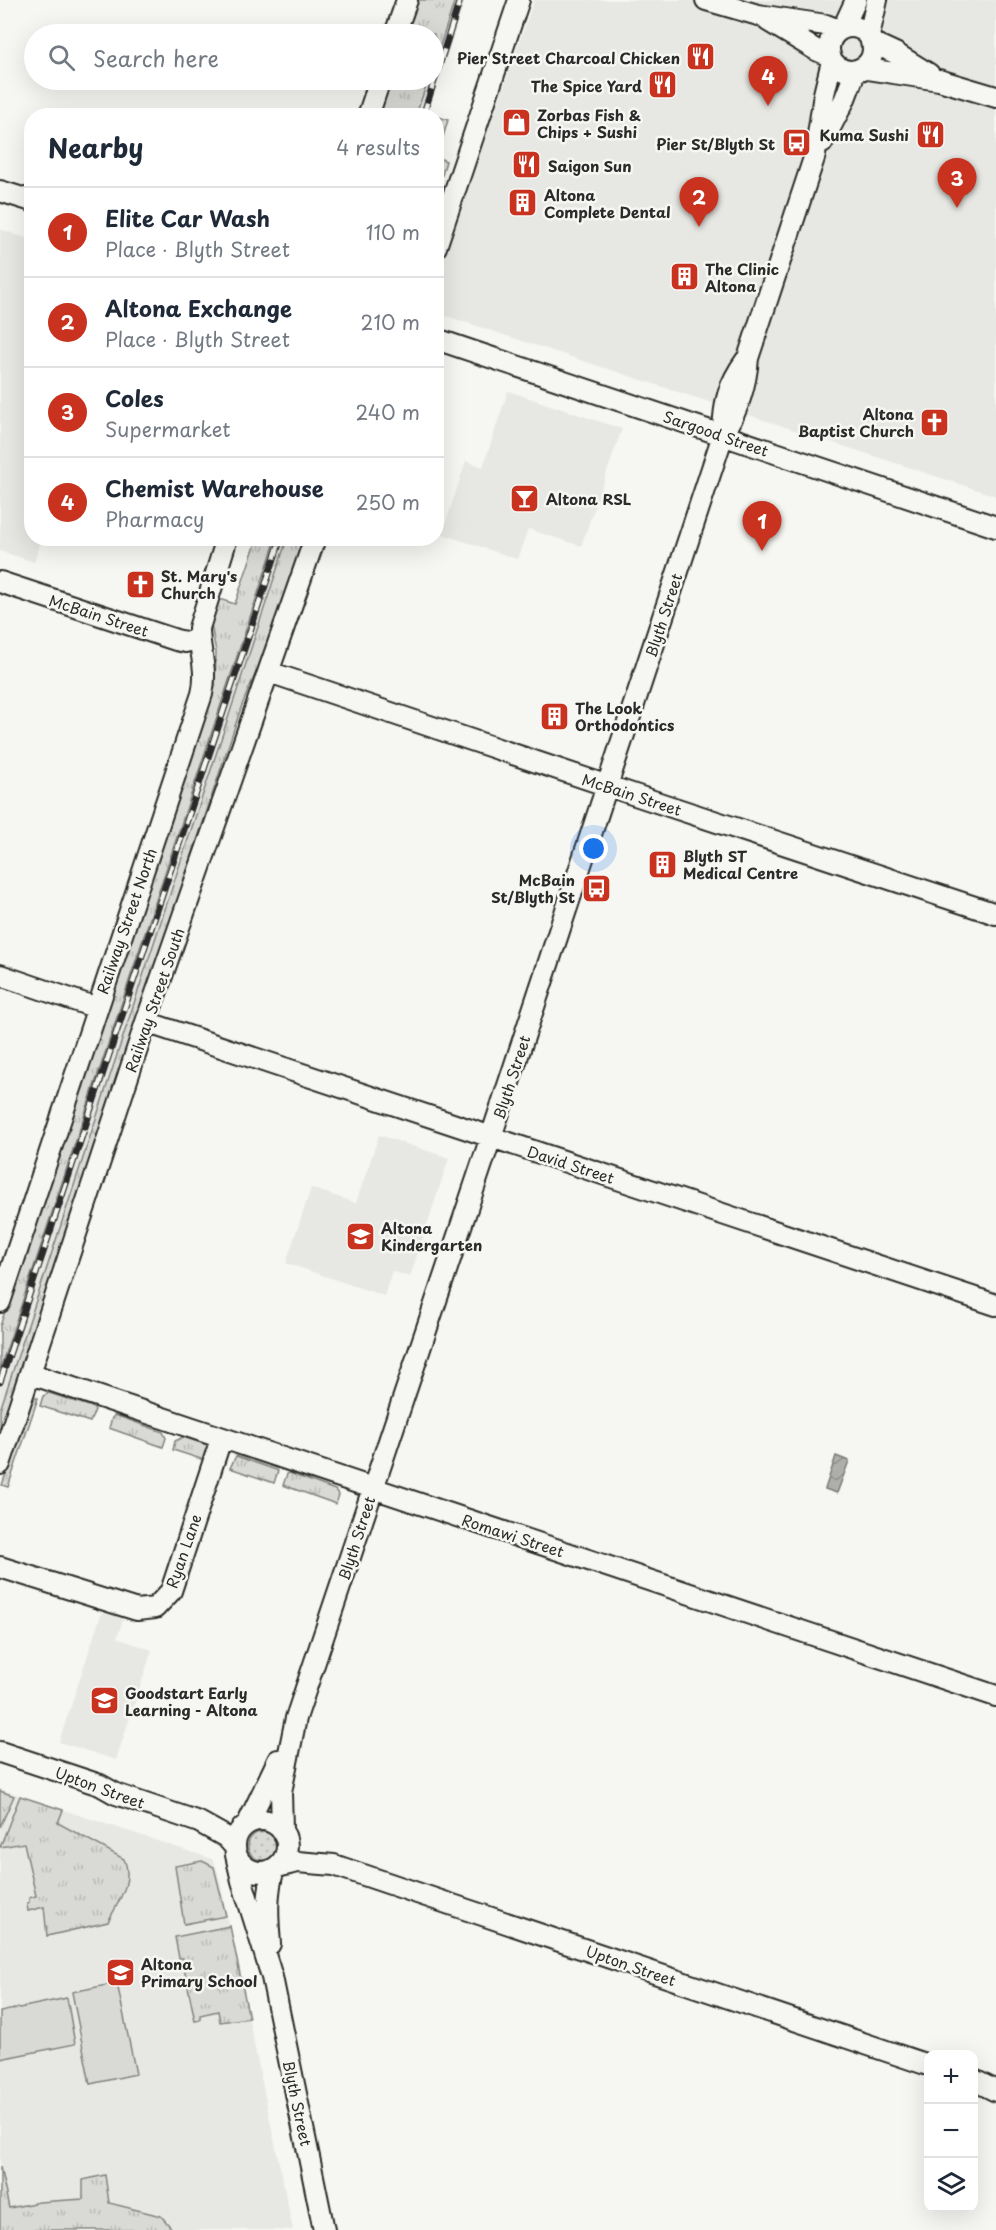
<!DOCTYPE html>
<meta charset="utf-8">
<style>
:root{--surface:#fff;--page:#f2f2f3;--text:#1f2937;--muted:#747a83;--line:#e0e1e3;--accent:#c8321e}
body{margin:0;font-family:"Playpen Sans",sans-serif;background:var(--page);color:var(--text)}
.controls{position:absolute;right:18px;bottom:18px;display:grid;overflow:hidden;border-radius:12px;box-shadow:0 6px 24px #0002}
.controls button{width:54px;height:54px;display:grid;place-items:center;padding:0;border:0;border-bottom:2px solid var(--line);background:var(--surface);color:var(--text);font:30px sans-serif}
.you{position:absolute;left:594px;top:849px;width:21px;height:21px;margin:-15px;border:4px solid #fff;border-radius:50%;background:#1a73e8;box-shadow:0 0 0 9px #1a73e833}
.badge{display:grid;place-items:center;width:39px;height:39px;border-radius:50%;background:var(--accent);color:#fff;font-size:20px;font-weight:700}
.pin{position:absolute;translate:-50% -50px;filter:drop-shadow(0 2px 3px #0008)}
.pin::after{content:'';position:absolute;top:32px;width:21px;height:18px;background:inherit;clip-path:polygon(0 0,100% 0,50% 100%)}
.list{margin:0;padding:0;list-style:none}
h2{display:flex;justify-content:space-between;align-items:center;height:78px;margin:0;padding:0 24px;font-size:26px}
h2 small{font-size:20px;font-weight:400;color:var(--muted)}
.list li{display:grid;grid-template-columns:39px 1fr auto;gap:18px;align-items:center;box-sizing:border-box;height:90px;padding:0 24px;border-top:2px solid var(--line)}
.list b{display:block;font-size:22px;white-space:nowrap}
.list p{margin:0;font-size:20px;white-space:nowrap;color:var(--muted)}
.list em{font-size:20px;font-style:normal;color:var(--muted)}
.icon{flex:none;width:33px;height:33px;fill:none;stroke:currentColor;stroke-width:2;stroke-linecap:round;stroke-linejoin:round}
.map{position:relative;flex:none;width:996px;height:2230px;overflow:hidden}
.search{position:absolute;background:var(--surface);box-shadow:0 6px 24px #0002;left:24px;top:24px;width:420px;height:66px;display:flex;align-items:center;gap:15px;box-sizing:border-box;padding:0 21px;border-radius:33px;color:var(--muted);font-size:22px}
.panel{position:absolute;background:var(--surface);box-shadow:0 6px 24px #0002;left:24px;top:108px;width:420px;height:438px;border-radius:24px}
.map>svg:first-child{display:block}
.built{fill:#e7e7e3}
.grass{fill:url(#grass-tufts);stroke:#828280;stroke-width:1.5}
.garden{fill:url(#garden-dots);stroke:#828280;stroke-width:1.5}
.pitch{fill:#d9d9d5;stroke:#828280;stroke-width:1.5}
.water{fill:url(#water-waves);stroke:#7a7a78;stroke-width:1.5}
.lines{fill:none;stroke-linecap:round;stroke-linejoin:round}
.minor-casing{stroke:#2b2b2b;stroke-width:24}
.minor{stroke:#f6f6f2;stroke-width:20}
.rail-casing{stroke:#2b2b2b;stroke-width:7}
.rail{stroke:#f6f6f2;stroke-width:4.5;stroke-dasharray:14;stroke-linecap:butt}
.labels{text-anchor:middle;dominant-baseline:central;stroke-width:5;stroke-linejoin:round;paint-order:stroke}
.poi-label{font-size:15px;font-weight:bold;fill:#2b2b2b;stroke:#f6f6f2;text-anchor:start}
.street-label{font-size:15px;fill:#2b2b2b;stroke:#f6f6f2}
</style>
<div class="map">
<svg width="996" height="2230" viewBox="0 0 996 2230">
<defs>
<pattern id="grass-tufts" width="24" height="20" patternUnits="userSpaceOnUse" patternTransform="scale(1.5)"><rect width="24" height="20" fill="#d9d9d5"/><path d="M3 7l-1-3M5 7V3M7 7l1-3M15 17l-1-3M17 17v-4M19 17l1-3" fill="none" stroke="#babab7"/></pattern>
<pattern id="garden-dots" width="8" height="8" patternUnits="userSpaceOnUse" patternTransform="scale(1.5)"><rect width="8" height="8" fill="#d9d9d5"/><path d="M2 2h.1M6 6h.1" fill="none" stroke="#babab7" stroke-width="1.8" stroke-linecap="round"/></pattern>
<pattern id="water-waves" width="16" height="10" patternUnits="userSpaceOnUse" patternTransform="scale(1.5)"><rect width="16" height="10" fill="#aeaeab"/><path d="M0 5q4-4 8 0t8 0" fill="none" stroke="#8e8e8b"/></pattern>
</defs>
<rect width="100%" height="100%" fill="#f6f6f2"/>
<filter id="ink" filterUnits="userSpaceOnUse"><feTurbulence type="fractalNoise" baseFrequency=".0167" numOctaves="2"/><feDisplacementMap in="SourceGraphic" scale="12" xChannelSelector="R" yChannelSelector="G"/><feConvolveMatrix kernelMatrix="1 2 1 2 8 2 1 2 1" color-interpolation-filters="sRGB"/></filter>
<g filter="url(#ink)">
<path class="built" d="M455 0H465L427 115 416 116 428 80H434V64Z
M534 0H996V496L437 313V276Z
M0 229 31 240 32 538 42 539 34 562 0 551Z
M508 391 622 429 581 546 528 529 517 559 442 534 466 461 483 467Z
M276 539H287L0 1410V1369Z
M379 1135 449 1158 410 1277 392 1271 384 1296 286 1263 311 1188 356 1203Z
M103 1609 125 1613 117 1638 152 1650 116 1760 59 1742Z
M0 1789 212 1859 218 1872 293 2230H0Z"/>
<path class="grass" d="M417 0H455L434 64V34H406Z
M391 80H428L416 115H379Z
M439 117 448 120 437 157V124Z
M436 157 446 161 440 182 446 188 437 216Z
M257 539H276L0 1369V1326L215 685 216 652 211 624 219 599 235 604Z
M287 539H303L266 649 242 705 0 1433V1410Z
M49 1393 92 1407 95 1410 90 1422 40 1406 43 1396Z
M36 1398H38L8 1487 2 1485 30 1404Z
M115 1415 163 1432 166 1438 163 1447 109 1428 112 1418Z
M183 1437 213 1447 210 1462 173 1450 175 1441Z
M236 1456 276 1470 278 1471 274 1483 230 1468Z
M289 1473 335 1490 339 1495 336 1504 283 1485 287 1474Z
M0 1791 14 1796 0 1827Z
M20 1796 63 1810 58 1823 124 1859C134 1881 118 1902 108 1922L47 1936 44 1907 28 1911 27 1905 29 1903V1898L36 1896 24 1843 0 1847Z
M202 1861 214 1867 226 1916 184 1924 175 1866Z
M230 1926 249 2018 220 2022 218 2011 200 2015V2020L195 2021 182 1958H179L175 1937Z
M0 2167 9 2208 39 2202 83 2199V2180L105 2175 109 2203 161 2216 173 2230H0Z"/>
<path class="garden" d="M248 1846a14 14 0 1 1 28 0a14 14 0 1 1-28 0Z"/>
<path class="pitch" d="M117 1983 136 2074 90 2084 72 1992Z
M67 1998 75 2044 0 2059V2012Z"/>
<path class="water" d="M836 1456 849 1461 837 1493 825 1489Z"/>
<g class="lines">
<defs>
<path id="minor" d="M706 0 758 15 826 25 839 30
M768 21 816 50 830 56
M829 49a22 22 0 1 1 44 0a22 22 0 1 1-44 0Z
M843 28 856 0
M395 34 407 0
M869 36 877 0
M871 42 895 53 929 74
M861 68 939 80 996 97
M368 116 380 80
M822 143 844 101 856 70
M0 191 32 201
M436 247 519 0
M436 339 996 527
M723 433C724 402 728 385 746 360
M0 582 176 640 185 642 199 639
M269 672 632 794 996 914
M0 975 97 1008
M146 1022 996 1305
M0 1302 202 694C208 669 199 652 199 628L227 538
M31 1374 996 1696
M0 1464 146 1022 315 538
M0 1567 137 1610 155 1608 171 1591 221 1439
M0 1752 100 1785 116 1794 199 1822 226 1837 235 1847
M235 1846a26 26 0 1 1 52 0a26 26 0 1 1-52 0Z
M248 1823 278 1760
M282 1829 281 1792 296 1718 491 1137 723 435C738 410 746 387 748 358L815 155 824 94 832 61
M236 1855 242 1881 272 1977 324 2230
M277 1867 297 1862 334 1865 928 2065
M270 1944C268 1919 266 1893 274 1869
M974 2080 996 2091"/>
</defs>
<use href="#minor" class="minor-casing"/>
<use href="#minor" class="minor"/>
<defs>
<path id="rail" d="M423 116 460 0
M0 1382 281 538"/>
</defs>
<use href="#rail" class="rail-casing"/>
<use href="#rail" class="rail"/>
</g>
</g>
<defs>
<symbol id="restaurant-square" viewBox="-11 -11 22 22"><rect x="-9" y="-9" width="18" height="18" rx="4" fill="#c8321e" stroke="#f6f6f2"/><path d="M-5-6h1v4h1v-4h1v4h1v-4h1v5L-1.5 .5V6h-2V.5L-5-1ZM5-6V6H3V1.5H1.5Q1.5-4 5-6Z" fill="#fff"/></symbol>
<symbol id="shop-square" viewBox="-11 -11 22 22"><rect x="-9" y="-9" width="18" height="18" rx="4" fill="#c8321e" stroke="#f6f6f2"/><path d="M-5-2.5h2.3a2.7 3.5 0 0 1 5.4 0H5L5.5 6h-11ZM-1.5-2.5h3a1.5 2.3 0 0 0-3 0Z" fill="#fff"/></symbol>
<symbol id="bus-square" viewBox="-11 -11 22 22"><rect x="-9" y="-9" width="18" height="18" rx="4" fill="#c8321e" stroke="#f6f6f2"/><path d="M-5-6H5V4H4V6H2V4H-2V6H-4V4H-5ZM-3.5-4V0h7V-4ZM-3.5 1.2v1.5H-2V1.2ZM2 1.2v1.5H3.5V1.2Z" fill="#fff"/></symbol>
<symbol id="building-square" viewBox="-11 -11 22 22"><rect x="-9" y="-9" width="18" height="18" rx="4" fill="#c8321e" stroke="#f6f6f2"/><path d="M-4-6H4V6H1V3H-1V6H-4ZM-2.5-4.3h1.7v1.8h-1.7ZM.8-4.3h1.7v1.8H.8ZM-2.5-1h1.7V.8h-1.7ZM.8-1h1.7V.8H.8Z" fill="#fff"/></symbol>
<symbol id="church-square" viewBox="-11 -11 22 22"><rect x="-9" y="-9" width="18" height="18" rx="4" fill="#c8321e" stroke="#f6f6f2"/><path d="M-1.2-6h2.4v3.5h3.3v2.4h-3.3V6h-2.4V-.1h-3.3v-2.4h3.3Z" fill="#fff"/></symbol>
<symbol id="bar-square" viewBox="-11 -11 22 22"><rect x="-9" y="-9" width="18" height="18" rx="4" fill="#c8321e" stroke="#f6f6f2"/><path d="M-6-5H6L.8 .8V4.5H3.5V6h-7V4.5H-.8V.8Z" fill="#fff"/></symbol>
<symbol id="school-square" viewBox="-11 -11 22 22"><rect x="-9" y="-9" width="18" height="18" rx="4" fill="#c8321e" stroke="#f6f6f2"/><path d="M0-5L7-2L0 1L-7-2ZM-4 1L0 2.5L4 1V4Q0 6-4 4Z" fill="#fff"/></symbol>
</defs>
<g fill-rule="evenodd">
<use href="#restaurant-square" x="684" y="40" width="33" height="33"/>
<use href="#restaurant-square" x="646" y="68" width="33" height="33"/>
<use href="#shop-square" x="500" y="106" width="33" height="33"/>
<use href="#restaurant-square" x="914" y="118" width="33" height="33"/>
<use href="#bus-square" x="780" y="126" width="33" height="33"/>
<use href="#restaurant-square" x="510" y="148" width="33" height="33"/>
<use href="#building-square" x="506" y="186" width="33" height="33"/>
<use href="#building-square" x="668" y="260" width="33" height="33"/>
<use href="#church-square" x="918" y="406" width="33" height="33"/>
<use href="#bar-square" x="508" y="482" width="33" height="33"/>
<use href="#church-square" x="124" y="568" width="33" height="33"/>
<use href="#building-square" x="538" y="700" width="33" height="33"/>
<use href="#building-square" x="646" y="848" width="33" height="33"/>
<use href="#bus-square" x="580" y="872" width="33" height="33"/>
<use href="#school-square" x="344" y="1220" width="33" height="33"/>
<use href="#school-square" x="88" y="1684" width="33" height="33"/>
<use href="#school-square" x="104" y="1956" width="33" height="33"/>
</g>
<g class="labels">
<g class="poi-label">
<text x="680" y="57" text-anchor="end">Pier Street Charcoal Chicken</text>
<text x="642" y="85" text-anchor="end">The Spice Yard</text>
<text x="537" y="114">Zorbas Fish &amp;<tspan x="537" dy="17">Chips + Sushi</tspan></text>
<text x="909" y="134" text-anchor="end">Kuma Sushi</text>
<text x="775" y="143" text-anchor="end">Pier St/Blyth St</text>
<text x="548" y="165">Saigon Sun</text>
<text x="544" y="194">Altona<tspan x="544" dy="17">Complete Dental</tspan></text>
<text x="705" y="268">The Clinic<tspan x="705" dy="17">Altona</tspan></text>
<text x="914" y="413" text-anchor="end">Altona<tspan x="914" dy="17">Baptist Church</tspan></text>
<text x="546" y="498">Altona RSL</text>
<text x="161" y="575">St. Mary's<tspan x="161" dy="17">Church</tspan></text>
<text x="575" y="707">The Look<tspan x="575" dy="17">Orthodontics</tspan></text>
<text x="683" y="855">Blyth ST<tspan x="683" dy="17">Medical Centre</tspan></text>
<text x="575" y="879" text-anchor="end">McBain<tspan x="575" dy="17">St/Blyth St</tspan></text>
<text x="381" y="1227">Altona<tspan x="381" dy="17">Kindergarten</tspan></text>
<text x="125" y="1692">Goodstart Early<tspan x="125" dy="17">Learning - Altona</tspan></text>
<text x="141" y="1963">Altona<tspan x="141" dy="17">Primary School</tspan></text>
</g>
<g class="street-label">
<text transform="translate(716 433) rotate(19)">Sargood Street</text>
<text transform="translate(99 615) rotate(18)">McBain Street</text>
<text transform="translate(663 615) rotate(-72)">Blyth Street</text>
<text transform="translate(632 794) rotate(18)">McBain Street</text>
<text transform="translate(126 921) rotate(-71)">Railway Street North</text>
<text transform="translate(154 1000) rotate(-71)">Railway Street South</text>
<text transform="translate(511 1077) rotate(-72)">Blyth Street</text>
<text transform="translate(571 1164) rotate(18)">David Street</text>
<text transform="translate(513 1535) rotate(18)">Romawi Street</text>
<text transform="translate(356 1538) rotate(-72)">Blyth Street</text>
<text transform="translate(183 1551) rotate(-71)">Ryan Lane</text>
<text transform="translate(100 1787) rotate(20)">Upton Street</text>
<text transform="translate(631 1965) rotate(19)">Upton Street</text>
<text transform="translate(298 2103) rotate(78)">Blyth Street</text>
</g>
</g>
</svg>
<div class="controls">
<button>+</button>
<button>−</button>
<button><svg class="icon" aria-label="layers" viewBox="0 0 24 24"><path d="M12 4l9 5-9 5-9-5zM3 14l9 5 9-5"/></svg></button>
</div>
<div class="you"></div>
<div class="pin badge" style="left:762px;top:551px">1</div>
<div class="pin badge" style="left:699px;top:227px">2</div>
<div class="pin badge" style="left:957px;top:208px">3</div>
<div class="pin badge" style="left:768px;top:106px">4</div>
<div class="search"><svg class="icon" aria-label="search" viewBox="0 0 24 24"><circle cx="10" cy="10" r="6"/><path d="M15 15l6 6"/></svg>Search here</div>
<section class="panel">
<h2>Nearby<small>4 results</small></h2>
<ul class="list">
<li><span class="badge">1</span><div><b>Elite Car Wash</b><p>Place · Blyth Street</p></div><em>110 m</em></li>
<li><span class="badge">2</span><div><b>Altona Exchange</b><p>Place · Blyth Street</p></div><em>210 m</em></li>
<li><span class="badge">3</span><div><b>Coles</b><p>Supermarket</p></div><em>240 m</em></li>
<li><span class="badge">4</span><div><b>Chemist Warehouse</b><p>Pharmacy</p></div><em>250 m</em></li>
</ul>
</section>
</div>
